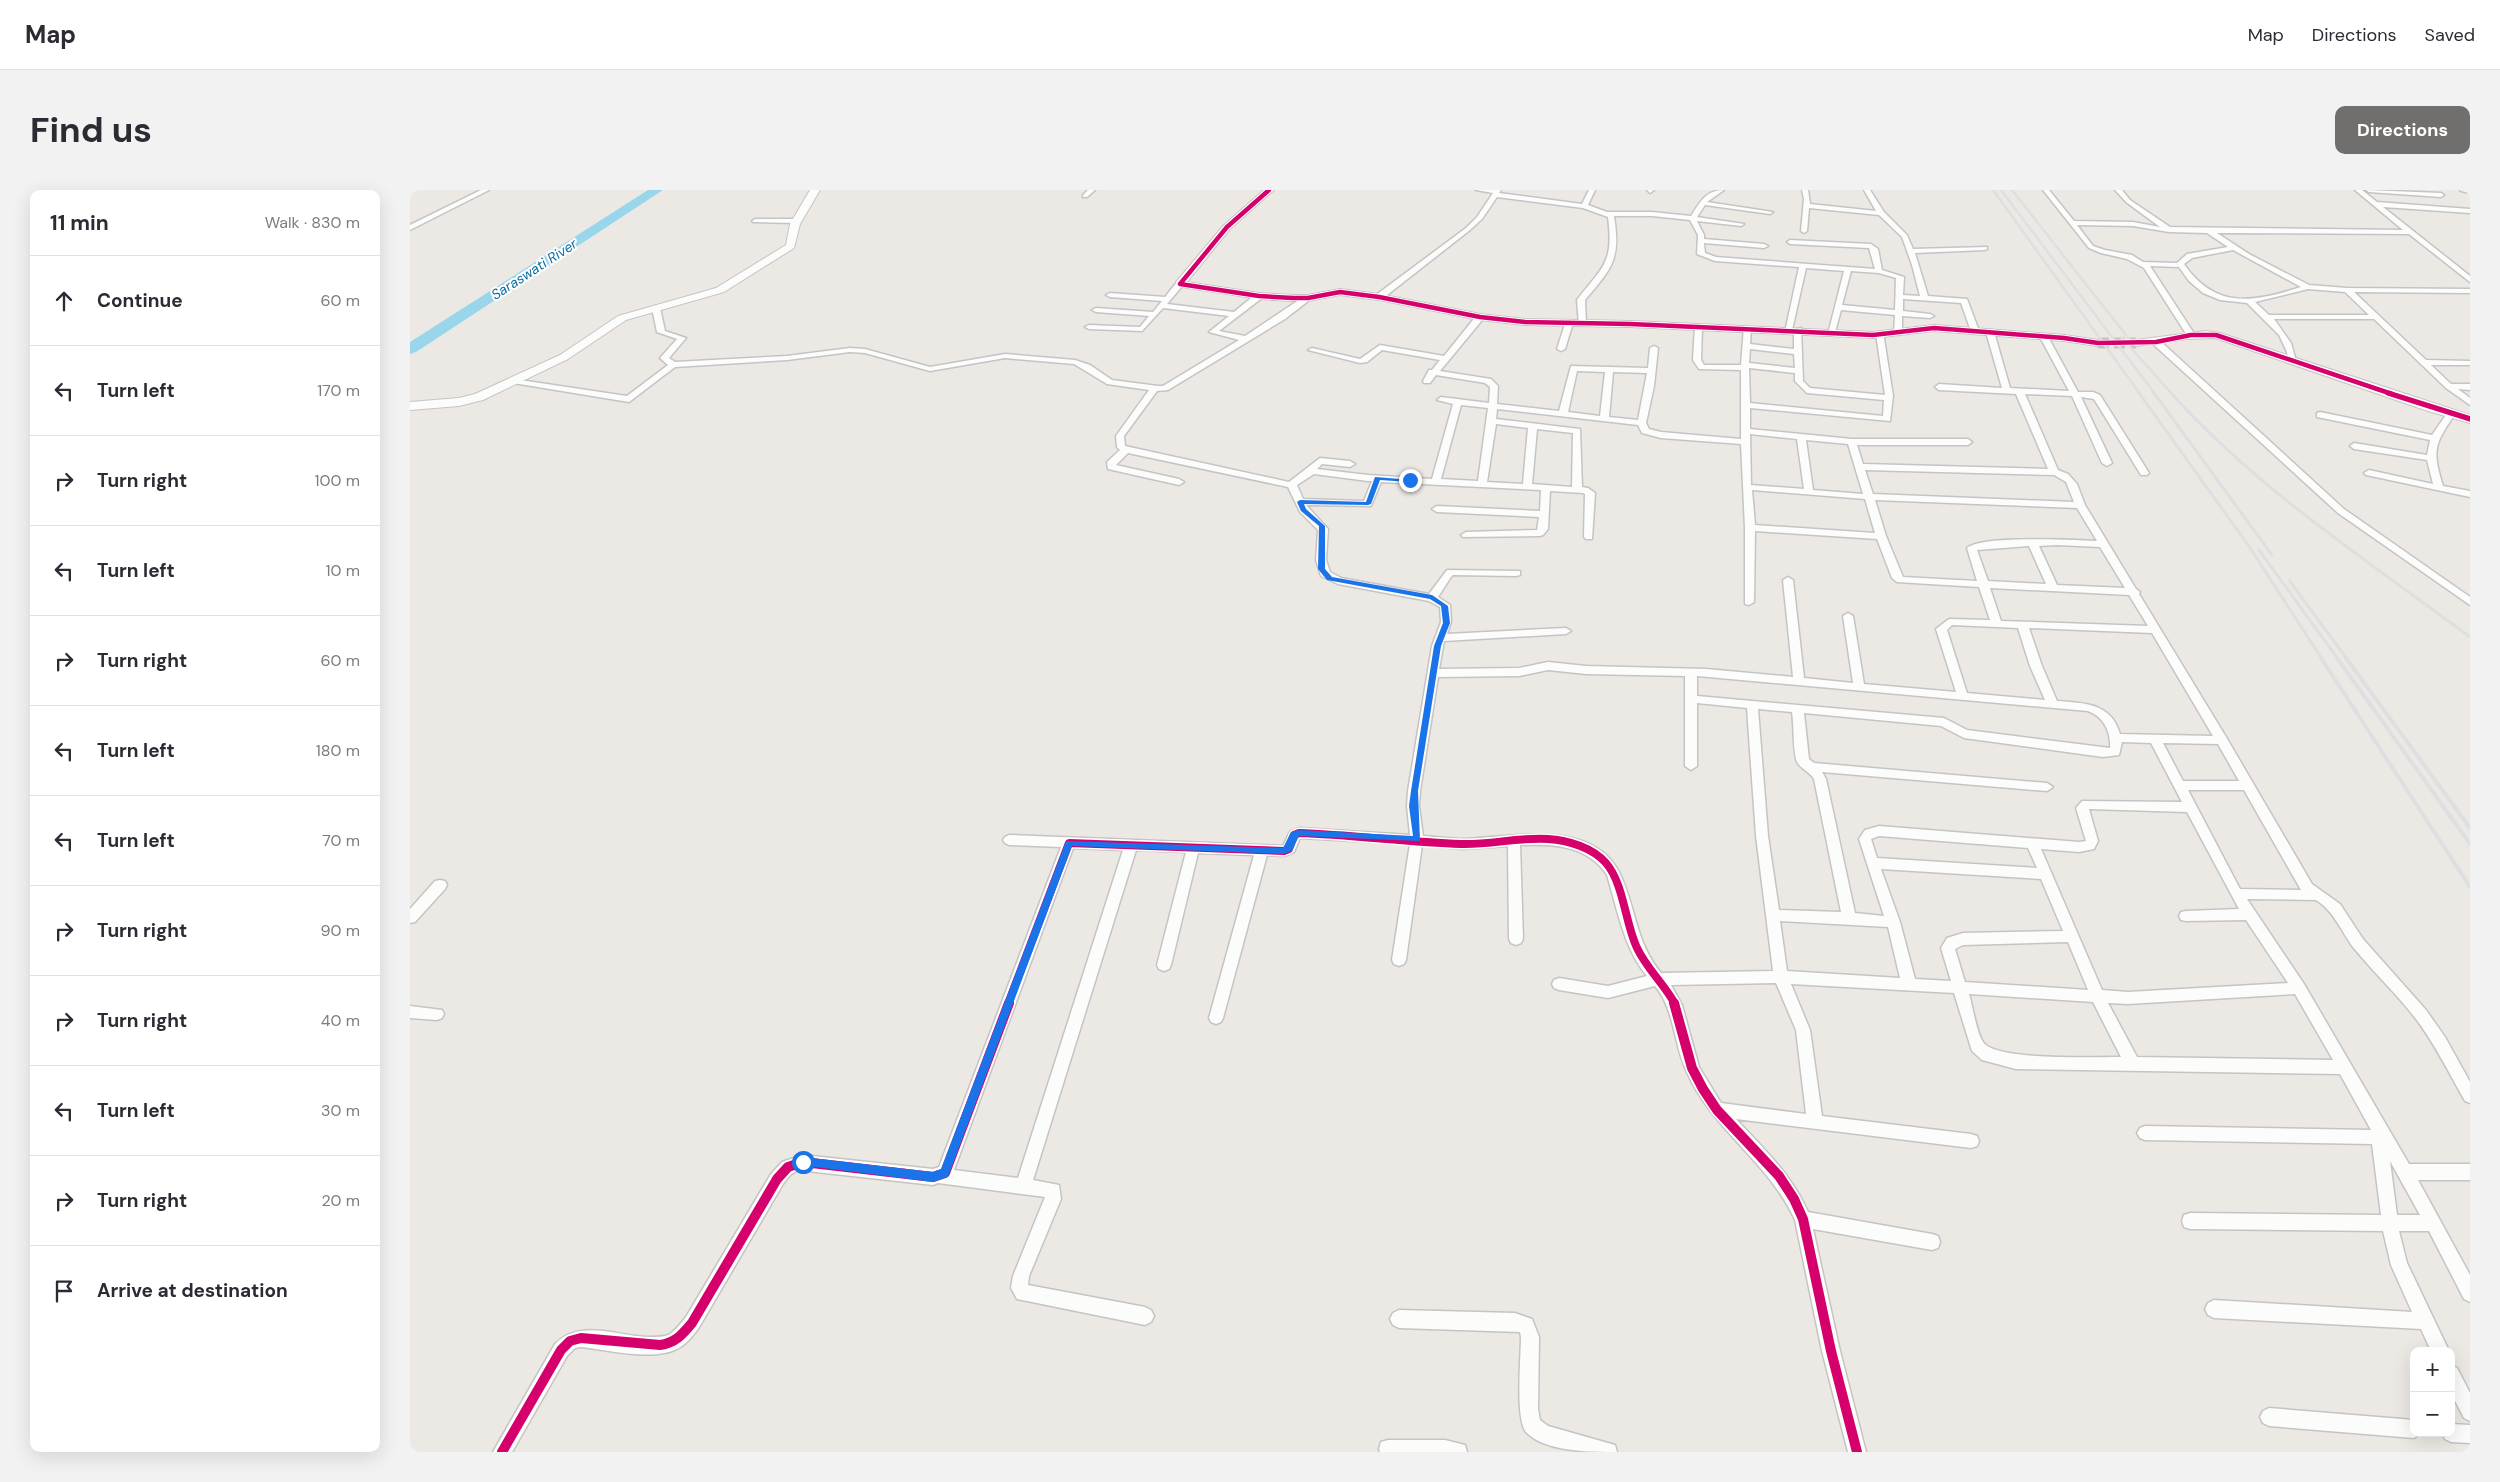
<!DOCTYPE html>
<meta charset="utf-8">
<style>
:root{--surface:#fff;--page:#f2f2f3;--text:#2b2b33;--muted:#7c7c81;--line:#e1e1e2;--accent:#706f6e}
body{margin:0;font-family:"DM Sans",sans-serif;background:var(--page);color:var(--text)}
.controls{position:absolute;right:15px;bottom:15px;display:grid;overflow:hidden;border-radius:10px;box-shadow:0 5px 20px #0002}
.controls button{width:45px;height:45px;display:grid;place-items:center;padding:0;border:0;border-bottom:1px solid var(--line);background:var(--surface);color:var(--text);font:25px sans-serif}
.stop{position:absolute;width:15px;height:15px;margin:-11px;border:4px solid #1a73e8;border-radius:50%;background:#fff}
.stop.end{background:#1a73e8;border-color:#fff;box-shadow:0 1px 5px #0008}
.list{margin:0;padding:0;list-style:none}
h2{display:flex;justify-content:space-between;align-items:center;height:65px;margin:0;padding:0 20px;font-size:21px}
h2 small{font-size:16px;font-weight:400;color:var(--muted)}
.list li{display:grid;grid-template-columns:32px 1fr auto;gap:15px;align-items:center;box-sizing:border-box;height:90px;padding:0 20px;border-top:1px solid var(--line)}
.list b{display:block;font-size:19px;white-space:nowrap}
.list em{font-size:16px;font-style:normal;color:var(--muted)}
.icon{flex:none;width:28px;height:28px;fill:none;stroke:currentColor;stroke-width:2;stroke-linecap:round;stroke-linejoin:round}
.map{position:relative;flex:none;width:2060px;height:1262px;overflow:hidden;border-radius:10px}
header{display:flex;align-items:center;gap:30px;box-sizing:border-box;height:70px;padding:0 25px;background:var(--surface);border-bottom:1px solid var(--line)}
header strong{font-size:24px}
nav{display:flex;gap:28px;margin-inline-start:auto;font-size:18px}
.intro{display:flex;align-items:center;justify-content:space-between;box-sizing:border-box;height:120px;padding:0 30px}
h1{margin:0;font-size:35px}
.button{padding:12px 22px;border-radius:10px;background:var(--accent);color:#fff;font-size:18px;font-weight:700}
main{display:flex;gap:30px;padding:0 30px}
aside{flex:1;background:var(--surface);border-radius:10px;box-shadow:0 5px 20px #0002}
.map>svg:first-child{display:block}
.lines{fill:none;stroke-linecap:round;stroke-linejoin:round}
.river{fill:#99d6ec;fill-rule:evenodd}
.secondary-tunnel{stroke:#c6c3c0;stroke-width:11;stroke-dasharray:11 5;stroke-linecap:butt}
.street-casing{stroke:#c5c4c5;stroke-width:3}
.secondary-casing{stroke:#c5c4c5;stroke-width:2}
.street{fill:#fcfcfb;fill-rule:evenodd}
.secondary{fill:#fcfcfb;fill-rule:evenodd}
.rail-far2{stroke:#dfdfe1;stroke-width:2.5}
.rail-far1{stroke:#dfdfe1;stroke-width:3}
.rail{stroke:#dfdfe1;stroke-width:4}
.cycleway-far3-casing{stroke:#fff;stroke-width:6}
.cycleway-far2-casing{stroke:#fff;stroke-width:8}
.cycleway-far1-casing{stroke:#fff;stroke-width:11}
.cycleway-casing{stroke:#fff;stroke-width:13}
.cycleway-far3{stroke:#d6006c;stroke-width:4.5}
.cycleway-far2{stroke:#d6006c;stroke-width:5.5}
.cycleway-far1{stroke:#d6006c;stroke-width:8}
.cycleway{stroke:#d6006c;stroke-width:10}
.route{fill:#1a73e8}
.labels{text-anchor:middle;dominant-baseline:central;stroke-width:4;stroke-linejoin:round;paint-order:stroke}
.far-water-label{font-size:14px;font-style:italic;fill:#0d6fa3;stroke:#fff}
</style>
<header>
<strong>Map</strong>
<nav><a>Map</a><a>Directions</a><a>Saved</a></nav>
</header>
<div class="intro"><h1>Find us</h1><a class="button">Directions</a></div>
<main>
<aside>
<h2>11 min<small>Walk · 830 m</small></h2>
<ul class="list">
<li><svg class="icon" aria-label="ahead" viewBox="0 0 24 24"><path d="M12 20V5M6 11l6-6 6 6"/></svg><div><b>Continue</b></div><em>60 m</em></li>
<li><svg class="icon" aria-label="left" viewBox="0 0 24 24"><path d="M17 20v-9H6M10 6l-5 5 5 5"/></svg><div><b>Turn left</b></div><em>170 m</em></li>
<li><svg class="icon" aria-label="right" viewBox="0 0 24 24"><path d="M7 20v-9h11M14 6l5 5-5 5"/></svg><div><b>Turn right</b></div><em>100 m</em></li>
<li><svg class="icon" aria-label="left" viewBox="0 0 24 24"><path d="M17 20v-9H6M10 6l-5 5 5 5"/></svg><div><b>Turn left</b></div><em>10 m</em></li>
<li><svg class="icon" aria-label="right" viewBox="0 0 24 24"><path d="M7 20v-9h11M14 6l5 5-5 5"/></svg><div><b>Turn right</b></div><em>60 m</em></li>
<li><svg class="icon" aria-label="left" viewBox="0 0 24 24"><path d="M17 20v-9H6M10 6l-5 5 5 5"/></svg><div><b>Turn left</b></div><em>180 m</em></li>
<li><svg class="icon" aria-label="left" viewBox="0 0 24 24"><path d="M17 20v-9H6M10 6l-5 5 5 5"/></svg><div><b>Turn left</b></div><em>70 m</em></li>
<li><svg class="icon" aria-label="right" viewBox="0 0 24 24"><path d="M7 20v-9h11M14 6l5 5-5 5"/></svg><div><b>Turn right</b></div><em>90 m</em></li>
<li><svg class="icon" aria-label="right" viewBox="0 0 24 24"><path d="M7 20v-9h11M14 6l5 5-5 5"/></svg><div><b>Turn right</b></div><em>40 m</em></li>
<li><svg class="icon" aria-label="left" viewBox="0 0 24 24"><path d="M17 20v-9H6M10 6l-5 5 5 5"/></svg><div><b>Turn left</b></div><em>30 m</em></li>
<li><svg class="icon" aria-label="right" viewBox="0 0 24 24"><path d="M7 20v-9h11M14 6l5 5-5 5"/></svg><div><b>Turn right</b></div><em>20 m</em></li>
<li><svg class="icon" aria-label="arrive" viewBox="0 0 24 24"><path d="M6 21V4h12l-3 4 3 4H6"/></svg><div><b>Arrive at destination</b></div></li>
</ul>
</aside>
<div class="map">
<svg width="2060" height="1262" viewBox="0 0 2060 1262">
<rect width="100%" height="100%" fill="#ece8e4"/>
<g class="lines">
<path class="river" d="M238 0H253L6 162 0 164V152Z"/>
<path class="secondary-tunnel" d="M1688 153H1726"/>
<defs>
<path id="street" d="M71 0H79L0 40V35Z
M678 0H685L677 7H673V5Z
M1066 0H1091L1089 3 1172 14 1179 0H1185L1178 15 1197 22H1242L1281 26C1290 12 1296 0 1314 0L1297 12 1363 22 1360 24 1295 15 1287 27 1334 34 1331 36 1287 31 1294 45V49L1354 54 1358 56 1354 58 1294 53 1295 63 1306 67 1465 79 1459 58 1380 54 1377 52 1380 50 1461 54 1468 59 1472 80 1494 87 1493 105 1510 106 1502 75 1492 47 1469 25 1399 18 1397 41 1394 43 1391 41 1394 9 1392 0H1398L1400 14 1466 21 1454 0H1460L1474 22 1497 45 1503 59 1577 57V59L1575 60 1505 63 1518 106 1557 109 1569 141 1565 143 1561 141 1551 113 1493 109V121L1520 124 1524 126 1520 128 1492 126V143L1488 145 1484 143 1485 125 1431 120 1425 142 1418 144 1434 81 1396 78 1382 140 1375 142 1389 77 1305 71 1287 64 1288 45 1280 30 1242 26H1204C1211 70 1202 78 1175 110L1176 133 1169 135 1167 110C1193 76 1204 73 1198 27L1173 18 1087 7 1072 29 1060 40 972 109H966V105L1056 38 1067 27 1083 3ZM1441 81 1469 83 1486 88 1485 120 1432 115Z
M1237 0H1244L1240 3Z
M1633 0H1639L1664 31 1723 32 1750 37 1716 12 1705 0H1712L1720 10 1760 37 1993 40 1945 0H1952L1967 12 2060 19V23L1973 17 2060 86V92L1999 44 1807 43 1839 64 1899 95 1937 98 2060 99V103L1944 102 2016 170 2060 171V175H2021L2041 194H2060V200L2048 199 2060 208V215L2036 198 1964 129H1864L1881 153 1886 171 1882 173 1878 171 1877 162 1869 145 1837 113 1810 110 1793 103 1779 91 1769 77 1740 76 1785 145 1778 147 1734 78 1717 69 1691 63 1679 58ZM1667 35 1723 36 1759 42 1797 43 1818 57 1777 64 1767 73 1733 72 1722 65 1695 60 1683 56ZM1823 60 1891 97C1843 112 1806 120 1774 74L1782 68ZM1898 99 1935 102 1959 125H1859L1845 112Z
M1956 0 2031 3 2034 5 2031 7 1959 2Z
M2050 0H2060V3L2051 1Z
M345 29H386L389 31 386 33 343 32 342 31Z
M767 92 774 94 757 114 824 122 846 104H852V108L809 141 835 146 895 106 902 108 875 129 758 200 747 201 714 246 715 256 879 292 910 268 940 271 945 274 940 277 912 274 907 279 958 285 1022 289 1043 214 1027 210 1031 207 1079 213 1080 197 1075 193 1026 185 1020 193H1014L1013 191 1019 180H1022L1030 170 972 160 957 172 950 173 898 160 902 158 950 169 970 155 1034 166 1067 125H1073V129L1030 181 1081 189 1088 196 1087 214 1149 221 1161 176 1238 178 1240 158 1244 156 1248 158 1244 196 1236 233 1239 239 1251 242 1331 249V180L1289 179 1283 170 1285 136 1292 138 1291 170 1294 175H1331L1334 137 1341 139 1340 154 1384 159V140L1391 138 1393 191 1400 198 1475 205 1466 144 1473 142 1483 206 1480 231 1340 218V239L1442 249H1558L1562 252 1558 255H1447L1453 274 1638 279 1606 204 1529 200 1525 197 1529 194 1592 198 1576 142 1580 140 1584 142 1600 198 1659 201 1630 147 1637 145 1668 202H1683L1690 205 1739 283 1737 285H1731L1684 209 1671 207 1702 273 1697 276 1692 273 1662 206 1615 204 1648 280 1658 284 1667 294 1675 315 1726 399 1730 402 1729 404 1816 547 1902 694 1930 714 1953 749 2016 820 2035 847 2060 892V913L2055 911C2039 883 2025 854 2006 829 1987 804 1963 782 1943 757 1931 741 1924 721 1906 710L1837 709 1894 794 1999 974H2060V990H2008L2060 1085V1112L2054 1109 2019 1041H1989L1997 1073 2039 1161H2021L2011 1139 1804 1128 1798 1125 1795 1119 1798 1113 1804 1110 2002 1122 1981 1075 1973 1041 1780 1039 1774 1037 1772 1031 1774 1025 1780 1023 1971 1025 1962 954 1735 950 1730 948 1727 943 1730 938 1735 936 1961 940 1930 884 1606 879 1572 870 1562 861 1544 803 1381 794 1400 840 1412 926 1561 944 1567 946 1569 951 1567 956 1561 958 1326 929C1354 959 1381 984 1398 1022L1522 1044 1528 1046 1530 1052 1528 1058 1522 1060 1403 1039 1430 1161 1456 1262H1438L1412 1161 1385 1030C1359 972 1301 939 1276 880 1263 852 1265 820 1245 796L1198 808 1149 800 1144 798 1142 794 1144 790 1149 788 1198 796 1237 786C1214 759 1207 718 1197 685 1177 655 1144 654 1110 655L1113 749 1111 753 1106 755 1101 753 1099 749 1098 656 1052 659 1012 655 996 770 994 774 989 776 984 774 982 770 1000 654 890 648 884 662 874 666 857 665 813 828 811 832 806 834 801 832 799 828 844 665 788 663 761 775 759 779 754 781 749 779 747 775 776 662 726 660 623 990 649 995 651 1009 619 1086 618 1095 735 1117 741 1120 744 1126 741 1132 735 1135 607 1109 601 1098 603 1086 635 1007 528 993 523 995 388 980 380 985 373 994 288 1139C283 1145 278 1152 272 1156 248 1173 199 1160 171 1157L165 1158 157 1166 102 1262H83L145 1154C170 1128 208 1147 241 1147 247 1147 255 1147 260 1144 266 1140 271 1133 276 1127L361 984 372 972 393 965 523 979 529 977 651 657 599 655 595 653 593 650 595 647 599 645 873 656 880 642 889 638 1000 645 997 616 998 601 1022 456 1031 432 1030 417 1019 411 928 394 911 386 906 370 908 340 890 322 878 297 718 263 706 275 769 289 774 292 769 295 698 279 697 272 710 260 707 257 706 246 739 200 697 194 664 174 595 168 520 181 455 163 440 162 377 170 265 177 219 212 103 193 99 191 103 189 217 206 258 175 250 168 267 149 247 142 242 118 246 116 250 118 255 141 276 148 259 168 265 172 377 166 440 158 455 159 520 177 595 164 665 170 680 175 702 190 748 196H753L829 150 799 142 819 126 753 118 732 141 679 139 675 137 679 135 730 137 739 126 686 122 682 120 686 118 743 122 752 111 700 107 696 105 700 103 755 107ZM1340 159 1384 164 1385 178 1339 173ZM1339 178 1385 183V191L1397 203 1474 210 1473 226 1340 213ZM1167 181 1195 182 1190 226 1158 222ZM1203 182 1237 183 1228 230 1199 227ZM1051 215 1078 218 1068 291 1031 289ZM1087 219 1228 235 1232 243 1251 248 1331 254 1335 338V414L1339 415 1344 412 1345 341 1467 349 1482 388 1487 392 1569 397 1580 430 1539 429 1526 439 1546 502 1454 494 1443 426 1438 423 1433 426 1443 493 1394 488 1383 390 1378 387 1373 390 1383 487 1296 479 1176 476 1138 472 1109 478 1029 479 1034 451 1156 444 1161 441 1156 438 1037 444 1041 432 1040 415 1028 407 1041 387 1043 385 1106 386 1110 385V381L1037 380 1019 404 931 388 920 382 916 370 918 339 896 315 961 316 971 292 1131 300 1130 321 1027 316 1022 319 1027 322 1129 327 1127 340 1056 342 1051 345 1053 347 1130 346 1133 345 1138 339 1140 301 1173 303 1175 304 1174 347 1176 349H1182L1185 303 1178 298 1172 297 1170 239 1086 229ZM1086 234 1118 238 1113 294 1077 292ZM1127 239 1163 243 1162 297 1122 294ZM1340 244 1387 249 1394 299 1341 295ZM1396 250 1438 254 1453 304 1403 300ZM1455 280 1644 285 1656 292 1664 312 1463 304ZM904 284 958 291H962L954 311 893 309 887 295ZM1342 300 1455 309 1465 343 1345 335ZM1465 310 1667 318 1687 351C1664 350 1571 345 1557 358L1567 391 1493 387 1476 346ZM1647 355 1690 357 1715 398 1647 395 1629 356ZM1619 356 1636 394 1578 391 1567 360ZM1580 398 1719 405 1738 436 1591 431ZM1542 435 1608 438 1620 476 1635 510 1557 503 1537 440ZM1619 438 1742 443 1803 546 1710 544C1701 513 1675 513 1647 511L1632 476ZM1138 480 1176 484 1275 486V576L1281 580 1287 576V513L1337 518 1346 646 1363 781 1251 783C1225 752 1226 716 1209 682 1182 629 1102 647 1055 649 1041 649 1027 647 1013 646L1009 616 1010 601 1028 487 1109 486ZM1287 486 1678 521C1694 527 1701 542 1700 558L1557 540 1534 528 1287 506ZM1348 519 1382 522C1384 534 1383 563 1387 572 1391 579 1400 582 1404 589L1431 722 1369 720 1358 646ZM1394 523 1531 536 1554 548 1693 567 1709 565 1712 552 1741 553 1772 612 1672 611 1666 618 1676 651 1669 652 1469 636 1455 640 1449 649 1474 726 1445 723 1416 589 1412 582 1637 601 1643 597 1637 593 1404 573 1399 569ZM1753 553 1808 554 1829 591H1773ZM1778 600H1834L1891 700 1830 699ZM1679 619 1777 622 1829 719 1776 721 1771 722 1769 726 1771 730 1776 731 1836 730 1878 793 1718 802 1692 800 1631 659 1669 662 1684 659 1688 651ZM1469 646 1618 658 1627 678 1467 668 1461 649ZM663 658 713 660 608 988 544 980ZM1471 679 1631 689 1653 741 1553 743 1537 748 1531 758 1541 791 1505 789 1490 732ZM1370 731 1478 737 1490 788 1377 781ZM1658 752 1678 800 1555 792 1545 759 1553 755ZM1366 793 1386 840 1396 924 1311 913 1289 877 1272 815 1261 795ZM1559 804 1683 812 1711 867C1687 867 1585 871 1573 852 1566 841 1563 817 1559 804ZM1885 804 1923 870 1727 867 1698 813 1718 814ZM1980 971 2010 1025H1987Z
M1156 131 1163 133 1155 159 1151 161 1147 159Z
M1743 150H1749L1934 319 2060 407V415L1928 323 1743 154Z
M1910 222 2022 245 2038 222H2044L2045 224C2024 255 2022 260 2033 296L2060 301V307L1956 285 1954 283 1959 280 2023 294 2017 270 1944 259 1940 256 1944 253 2017 265 2020 250 1907 227V223Z
M30 690 35 691 37 695 35 699 5 732 0 733V719L25 691Z
M0 816 32 820 34 824 32 828 27 830 0 828Z
M989 1120 1105 1123 1122 1129 1129 1147 1128 1219 1130 1230 1138 1236 1205 1255 1207 1262C1181 1262 1134 1262 1116 1242 1105 1229 1111 1166 1111 1147L1110 1142 989 1138 983 1135 980 1129 983 1123Z
M2041 1175 2047 1178 2060 1203V1231L2054 1228 2041 1203Z
M1859 1218 2004 1230V1243H2011L2004 1248 1859 1236 1853 1233 1850 1227 1853 1221Z
M2041 1234 2060 1235V1253L2041 1252 2035 1249 2032 1243H2041Z
M978 1250H1035L1055 1255 1057 1262H970L969 1259 971 1252Z"/>
<path id="secondary" d="M400 0H410L390 34 384 58 314 102 216 130 158 169 73 210 49 216 0 220V212L49 208 65 204 150 165 208 126 306 98 376 55 380 34Z
M854 0H864L820 39 777 92 849 103 883 105H898L930 99 969 104 1070 124 1115 129 1220 131 1463 142 1524 135 1654 145 1688 150 1694 153 1688 156 1654 151 1524 141 1463 148 1220 137 1115 135 1070 130 969 110 930 105 898 111H883L849 109 766 96V92L814 35Z
M1796 141 1810 143 2060 225V233L2018 221 1805 148 1776 149 1726 156 1720 153 1726 150Z"/>
</defs>
<use href="#street" class="street-casing"/>
<use href="#secondary" class="secondary-casing"/>
<use href="#street" class="street"/>
<use href="#secondary" class="secondary"/>
<path class="rail-far2" d="M1583 0 1730 204
M1591 0 1745 204
M1602 0 1719 149
M1711 147 1762 204"/>
<path class="rail-far1" d="M1729 203 1838 355 1912 469
M1744 203 1862 365
M1761 203C1847 299 1958 371 2060 447
M1849 360 1928 469
M1879 390 1937 469"/>
<path class="rail" d="M1911 468 2060 697
M1927 468 2060 654
M1936 468 2060 638"/>
<defs>
<path id="cycleway-far3" d="M859 0 817 37 770 94 849 106 883 108H898L930 102 969 107 1070 127 1115 132 1220 134 1463 145 1524 138 1654 148 1688 153 1746 152 1781 145H1806L1982 204"/>
<path id="cycleway-far2" d="M1978 203 2060 229"/>
<path id="cycleway-far1" d="M598 814 659 653 874 661 879 659 884 645 889 643C943 645 997 652 1051 654 1080 655 1109 647 1138 649 1158 650 1183 658 1196 673 1214 694 1215 733 1227 758 1237 779 1254 794 1265 814"/>
<path id="cycleway" d="M1264 813 1282 878 1293 899 1307 920 1369 986 1384 1009 1393 1029 1421 1161 1447 1262
M92 1262 151 1160 160 1151 171 1148 250 1155C265 1153 272 1145 282 1133L367 989 378 977 393 972 523 987 535 983 599 813"/>
</defs>
<use href="#cycleway-far3" class="cycleway-far3-casing"/>
<use href="#cycleway-far2" class="cycleway-far2-casing"/>
<use href="#cycleway-far1" class="cycleway-far1-casing"/>
<use href="#cycleway" class="cycleway-casing"/>
<use href="#cycleway-far3" class="cycleway-far3"/>
<use href="#cycleway-far2" class="cycleway-far2"/>
<use href="#cycleway-far1" class="cycleway-far1"/>
<use href="#cycleway" class="cycleway"/>
</g>
<path class="route" d="M965 287 1003 290 1000 292 970 290 961 314 958 315 894 314 896 319 915 336V379L922 387 1022 405 1038 416 1040 433 1031 456 1008 601 1010 651 889 646 882 661 874 664 662 656 538 987 523 992 390 975V968L393 967 523 982 531 979 656 651 873 658 881 642 889 640 1003 646 999 616 1001 601 1024 456 1033 433 1031 416 1020 409 917 390 908 379 909 336 891 321 887 312 890 310 956 312Z"/>
<g class="labels">
<g class="far-water-label">
<text transform="translate(124 79) rotate(-33)">Saraswati River</text>
</g>
</g>
</svg>
<div class="controls">
<button>+</button>
<button>−</button>
</div>
<div class="stop" style="left:393px;top:972px"></div>
<div class="stop end" style="left:1000px;top:290px"></div>
</div>
</main>
